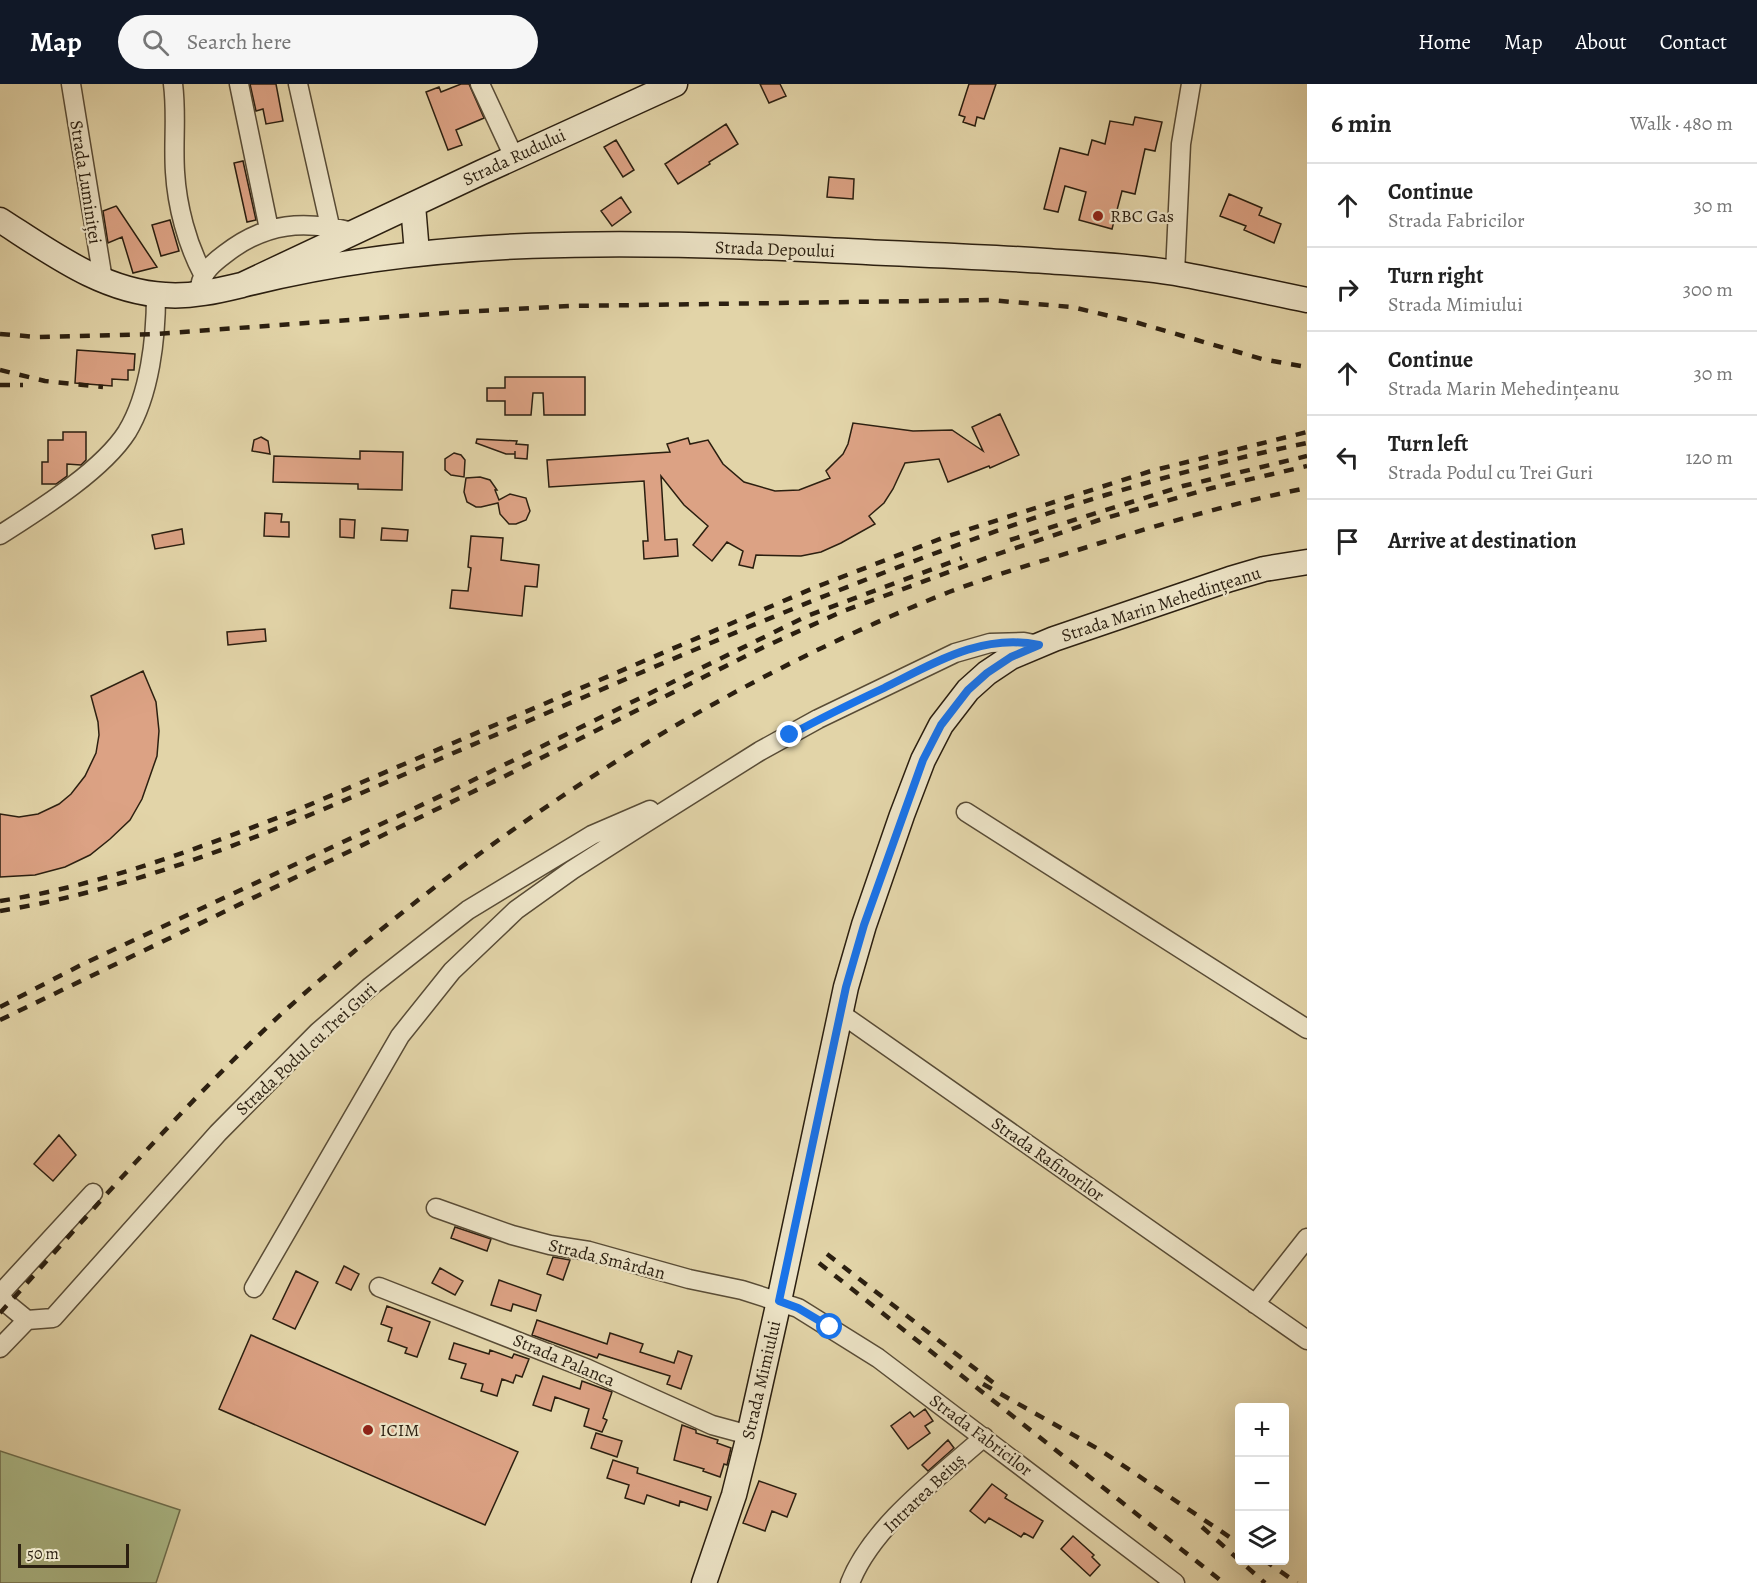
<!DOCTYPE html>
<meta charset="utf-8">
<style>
:root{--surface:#fff;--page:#f6f6f6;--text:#222;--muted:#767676;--line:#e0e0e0;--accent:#111827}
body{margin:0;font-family:Alegreya,serif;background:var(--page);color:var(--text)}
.controls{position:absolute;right:18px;bottom:18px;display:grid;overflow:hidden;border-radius:6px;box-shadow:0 6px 24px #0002}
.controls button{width:54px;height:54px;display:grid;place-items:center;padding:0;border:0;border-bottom:2px solid var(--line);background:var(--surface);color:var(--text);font:30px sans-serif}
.scale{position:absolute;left:18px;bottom:15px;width:111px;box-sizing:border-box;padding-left:6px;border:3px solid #2b1f10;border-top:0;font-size:16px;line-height:21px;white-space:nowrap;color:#2b1f10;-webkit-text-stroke:4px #ece3c6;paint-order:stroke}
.stop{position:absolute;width:18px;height:18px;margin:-14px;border:4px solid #1a73e8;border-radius:50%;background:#fff}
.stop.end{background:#1a73e8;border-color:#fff;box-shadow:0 2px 6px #0008}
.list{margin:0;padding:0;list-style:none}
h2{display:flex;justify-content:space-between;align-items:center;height:78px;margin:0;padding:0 24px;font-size:26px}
h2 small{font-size:20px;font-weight:400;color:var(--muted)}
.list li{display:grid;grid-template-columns:39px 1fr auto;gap:18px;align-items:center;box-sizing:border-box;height:84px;padding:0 24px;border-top:2px solid var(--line)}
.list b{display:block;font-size:22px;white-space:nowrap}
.list p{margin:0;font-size:20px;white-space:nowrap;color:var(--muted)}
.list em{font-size:20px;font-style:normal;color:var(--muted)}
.icon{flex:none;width:33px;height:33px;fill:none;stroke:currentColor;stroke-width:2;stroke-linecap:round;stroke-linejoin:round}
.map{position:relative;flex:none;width:1307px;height:1499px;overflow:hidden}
header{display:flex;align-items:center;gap:36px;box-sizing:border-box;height:84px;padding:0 30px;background:var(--accent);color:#fff}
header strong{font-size:28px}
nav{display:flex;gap:33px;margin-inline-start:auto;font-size:21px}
.search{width:420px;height:54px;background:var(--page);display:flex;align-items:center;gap:15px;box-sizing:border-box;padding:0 21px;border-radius:33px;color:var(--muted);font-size:22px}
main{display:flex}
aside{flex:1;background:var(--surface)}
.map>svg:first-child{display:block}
.green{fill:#adbe8c;stroke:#6c6e4e;stroke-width:1.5}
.building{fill:#dca284;stroke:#2b1f10;stroke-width:1.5}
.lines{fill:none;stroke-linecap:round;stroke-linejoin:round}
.street-casing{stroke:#594c36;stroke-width:21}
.secondary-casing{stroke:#2b1f10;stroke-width:27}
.street{stroke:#ece3c6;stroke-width:18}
.secondary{stroke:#ece3c6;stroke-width:24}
.rail{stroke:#2b1f10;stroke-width:4.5;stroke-dasharray:10 10;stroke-linecap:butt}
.route{stroke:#1a73e8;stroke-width:8}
.poi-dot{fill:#8f2418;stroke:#ece3c6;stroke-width:2}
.labels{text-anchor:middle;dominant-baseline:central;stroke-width:4.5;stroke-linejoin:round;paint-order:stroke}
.street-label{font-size:18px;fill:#2b1f10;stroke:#ece3c6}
.poi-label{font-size:18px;fill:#2b1f10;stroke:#ece3c6;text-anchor:start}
</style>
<header>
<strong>Map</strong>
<div class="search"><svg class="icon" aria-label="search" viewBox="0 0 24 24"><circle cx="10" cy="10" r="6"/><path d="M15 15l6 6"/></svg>Search here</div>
<nav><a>Home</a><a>Map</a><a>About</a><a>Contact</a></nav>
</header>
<main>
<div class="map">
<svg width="1307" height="1499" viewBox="0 0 1307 1499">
<rect width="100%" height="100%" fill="#e2d4a8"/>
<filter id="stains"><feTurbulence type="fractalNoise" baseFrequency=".00333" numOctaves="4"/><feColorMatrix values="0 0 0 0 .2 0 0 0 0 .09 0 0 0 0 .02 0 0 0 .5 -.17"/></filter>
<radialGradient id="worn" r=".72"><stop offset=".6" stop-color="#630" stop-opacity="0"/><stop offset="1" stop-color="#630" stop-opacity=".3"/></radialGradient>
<path class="green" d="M0 1367 180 1426 156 1499H0Z"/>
<path class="building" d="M250 0H276L283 37 266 40 263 25 256 27Z
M461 0H469L484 34 456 46 462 61 448 66 426 8 439 3 441 8Z
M760 0H780L786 12 769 19Z
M969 0H996L984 35 977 33 975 42 963 38 965 33 959 31Z
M1135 33 1162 38 1155 67 1145 65 1135 110 1122 107 1112 145 1079 136 1086 108 1065 102 1058 128 1044 125 1060 64 1088 71 1092 56 1105 60 1110 37 1133 41Z
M726 40 738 60 709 78 710 80 678 100 665 80Z
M616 56 634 86 623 93 604 63Z
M243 77 256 136 247 138 234 79Z
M829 93 854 95 853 115 827 113Z
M1229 110 1262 124 1259 131 1281 140 1274 159 1244 146 1246 142 1220 132Z
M621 113 631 128 612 142 601 127Z
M116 122 117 123 157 183 133 189 122 153 108 159 103 127Z
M170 136 179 167 161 172 152 141Z
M77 266 135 270 134 286H128V296L112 295V302L75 299Z
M505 293H585V331H544L543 309H533L531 331H505V317H487V304H505Z
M1000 330 1019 371 990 384 989 382 948 398 939 375 905 379 893 405 884 419 869 432 875 440 841 459 821 468 801 472 756 471 753 484 739 481 743 467 727 458 712 477 693 461 708 442 684 421 661 392 665 456 677 455 678 472 644 475 643 457H648L644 397 549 403 547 376 670 368 667 360 688 354 690 360 708 356 723 380 744 398 775 407 799 406 830 394 826 387 843 370 848 360 853 339 913 347 952 346 983 367 972 343Z
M63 348H86V376L81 381 67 380V392L56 400H42V378H48V356H63Z
M261 353 268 357 270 370 252 367 254 356Z
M477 355 517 357 516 360 528 361 527 375 515 374V367V370H506L476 359Z
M360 367 403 368 402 406 358 405V400L273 398 274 372 360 375Z
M454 369 461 371 465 376 464 393 451 391 445 386V375Z
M480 393 490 396 497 406H495L499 416 510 410 526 414 530 427 526 436 516 440H509L500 430 498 419 481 423H476L467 418 464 408 466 394Z
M265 429 282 430 281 438H289V453L264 452Z
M340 435 355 436 354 454 340 453Z
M382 444 408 446 407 457 381 456Z
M182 445 184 460 155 465 152 451Z
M471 452 503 454 501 476 539 481 537 503 525 502 522 532 450 524 452 506 468 507 471 484 468 483Z
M265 545 266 557 228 561 227 548Z
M143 587 156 618 159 647 157 672 142 715 130 736 110 755 90 771 65 783 35 791 0 793V730L19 733 38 730 59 720 71 710 85 692 96 669 99 651 98 638 91 612Z
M59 1051 76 1071 53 1097 34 1080Z
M455 1143 491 1155 487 1167 451 1154Z
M553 1173 570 1176 563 1196 547 1190Z
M344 1182 359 1190 351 1206 336 1199Z
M440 1184 463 1197 455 1211 432 1199Z
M296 1187 318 1198 295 1245 273 1235Z
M499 1196 541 1211 536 1227 513 1220 511 1227 491 1221Z
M387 1222 430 1238 417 1273 405 1269 407 1264 388 1257 392 1244 381 1240Z
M537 1236 607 1260 610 1249 643 1260 640 1268 674 1279 678 1267 692 1272 681 1305 667 1300 670 1292 599 1270 597 1274 532 1251Z
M251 1251 518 1368 485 1441 219 1325Z
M454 1259 489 1270 490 1266 512 1274 514 1270 529 1275 522 1293 516 1291 513 1299 502 1295 497 1312 481 1307 483 1300 461 1294 466 1280 449 1275Z
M543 1292 580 1305 582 1297 612 1308 603 1334 607 1336 602 1348 584 1342 589 1325 555 1313 551 1327 533 1321Z
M925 1325 933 1337 925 1342 930 1349 908 1365 891 1342 910 1328 914 1333Z
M682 1341 696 1346V1349L718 1356 717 1359 731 1364 727 1381 724 1380 720 1393 703 1387 704 1385 674 1376Z
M596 1349 622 1357 617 1373 591 1364Z
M948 1356 954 1364 928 1387 922 1381Z
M613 1376 638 1384 637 1389 711 1413 707 1426 680 1417 679 1422 647 1411 644 1420 625 1414 629 1401 607 1394Z
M759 1397 796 1410 787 1433 772 1427 765 1447 743 1439Z
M992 1400 1007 1411 1005 1414 1043 1437 1033 1454 1024 1449 1021 1453 989 1434 985 1439 970 1427Z
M1073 1452 1094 1471 1092 1473 1100 1481 1090 1492 1061 1465Z"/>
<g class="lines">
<defs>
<path id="street" d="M71 0 103 196
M173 0C177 30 173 58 175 88 177 122 187 160 203 190
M239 0 269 145
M298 0 330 142
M480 0 514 73
M1175 189 1181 60 1191 0
M200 202C203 187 213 179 225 170 266 138 304 136 353 148
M0 451C39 426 102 387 127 348 150 310 156 254 156 211
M966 728 1307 945
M840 929 1307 1256
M436 1124 512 1151 550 1161 589 1167 689 1195 742 1206 798 1224 878 1274 1175 1499
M379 1203 588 1285 712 1341 749 1351
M254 1204 400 952 452 887 516 826 572 786 644 740 760 667 818 635 955 569 990 559 1024 558 1039 561
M0 1210 93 1109
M0 1214 27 1236
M1255 1220 1307 1154
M0 1264 27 1236 53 1234 218 1049 318 948 371 902 468 826 592 751 650 726
M850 1499C872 1442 939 1393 984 1353"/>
<path id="secondary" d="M413 121 417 169
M0 136C50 168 103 208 165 211 191 213 217 207 242 201L480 89 675 0
M242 201C433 152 630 157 826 166 899 170 973 172 1046 177 1089 180 1133 182 1175 189 1219 197 1263 207 1307 216
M704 1499 734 1411 749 1351 779 1217 846 903 864 841 902 731 923 676 941 641 968 606 987 589 1011 573 1054 555 1230 495 1264 485 1307 478"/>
</defs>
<use href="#street" class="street-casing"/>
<use href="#secondary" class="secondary-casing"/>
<use href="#street" class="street"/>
<use href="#secondary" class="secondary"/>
<path class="rail" d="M0 250 37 253 155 250 459 228 570 222 989 216 1072 223 1135 238 1262 275 1307 283
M0 286 45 297 103 303
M0 301H23
M1010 456 1183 402 1307 372
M0 817C103 801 199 764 295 727L816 503 945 453 1151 387 1307 348
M0 827C171 799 329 722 486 655 754 541 1021 418 1307 359
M0 923 79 882 447 709 807 532 962 474
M0 936 491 699 764 563 841 528 989 473 1099 436 1212 404 1307 382
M827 1170 995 1300
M819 1179 1224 1499
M0 1229C85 1135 167 1039 259 951 293 918 330 887 367 857 542 713 738 592 949 508 999 489 1050 475 1100 459 1168 438 1237 418 1307 404
M983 1300 1100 1366 1240 1460
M1202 1443 1265 1499
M1264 1476 1297 1499"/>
</g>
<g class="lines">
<path class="route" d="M790 651C821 634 852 619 884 604 934 579 982 549 1039 561L1011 573 987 589 968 606 941 641 923 676 864 841 846 903 779 1217 798 1224 830 1243"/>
</g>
<g class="poi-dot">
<circle cx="1098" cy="132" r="6"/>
<circle cx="368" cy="1346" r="6"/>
</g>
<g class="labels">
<g class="street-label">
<text transform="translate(514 73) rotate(-25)">Strada Rudului</text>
<text transform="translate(86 98) rotate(81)">Strada Luminiței</text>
<text transform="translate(775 165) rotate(2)">Strada Depoului</text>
<text transform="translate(1161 520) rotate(-18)">Strada Marin Mehedințeanu</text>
<text transform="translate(306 965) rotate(-43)">Strada Podul cu Trei Guri</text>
<text transform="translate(1048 1075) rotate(35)">Strada Rafinorilor</text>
<text transform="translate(607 1175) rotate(14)">Strada Smârdan</text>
<text transform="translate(564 1276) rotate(23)">Strada Palanca</text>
<text transform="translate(761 1296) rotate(-77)">Strada Mimiului</text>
<text transform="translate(981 1351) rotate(37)">Strada Fabricilor</text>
<text transform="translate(924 1409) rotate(-44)">Intrarea Beiuș</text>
</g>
<g class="poi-label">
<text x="1110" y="132">RBC Gas</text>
<text x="380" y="1346">ICIM</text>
</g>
</g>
<rect width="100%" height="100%" filter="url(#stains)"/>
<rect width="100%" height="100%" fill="url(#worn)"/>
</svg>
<div class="controls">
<button>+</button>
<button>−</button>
<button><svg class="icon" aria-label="layers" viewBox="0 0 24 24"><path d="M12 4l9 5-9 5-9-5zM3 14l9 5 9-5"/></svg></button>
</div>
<div class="scale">50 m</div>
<div class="stop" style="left:830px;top:1243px"></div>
<div class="stop end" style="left:790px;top:651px"></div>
</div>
<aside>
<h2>6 min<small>Walk · 480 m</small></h2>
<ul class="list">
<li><svg class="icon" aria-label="ahead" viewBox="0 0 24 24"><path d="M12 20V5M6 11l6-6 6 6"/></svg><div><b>Continue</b><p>Strada Fabricilor</p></div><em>30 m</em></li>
<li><svg class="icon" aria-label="right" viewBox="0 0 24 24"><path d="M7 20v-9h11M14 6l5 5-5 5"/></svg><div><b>Turn right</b><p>Strada Mimiului</p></div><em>300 m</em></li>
<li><svg class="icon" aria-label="ahead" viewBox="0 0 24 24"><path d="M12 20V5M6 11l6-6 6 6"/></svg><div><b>Continue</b><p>Strada Marin Mehedințeanu</p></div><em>30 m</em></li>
<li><svg class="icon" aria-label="left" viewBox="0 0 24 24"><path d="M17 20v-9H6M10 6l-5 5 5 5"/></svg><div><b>Turn left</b><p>Strada Podul cu Trei Guri</p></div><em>120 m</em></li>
<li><svg class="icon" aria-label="arrive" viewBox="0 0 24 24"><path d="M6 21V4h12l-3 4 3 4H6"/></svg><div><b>Arrive at destination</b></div></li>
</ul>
</aside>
</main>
